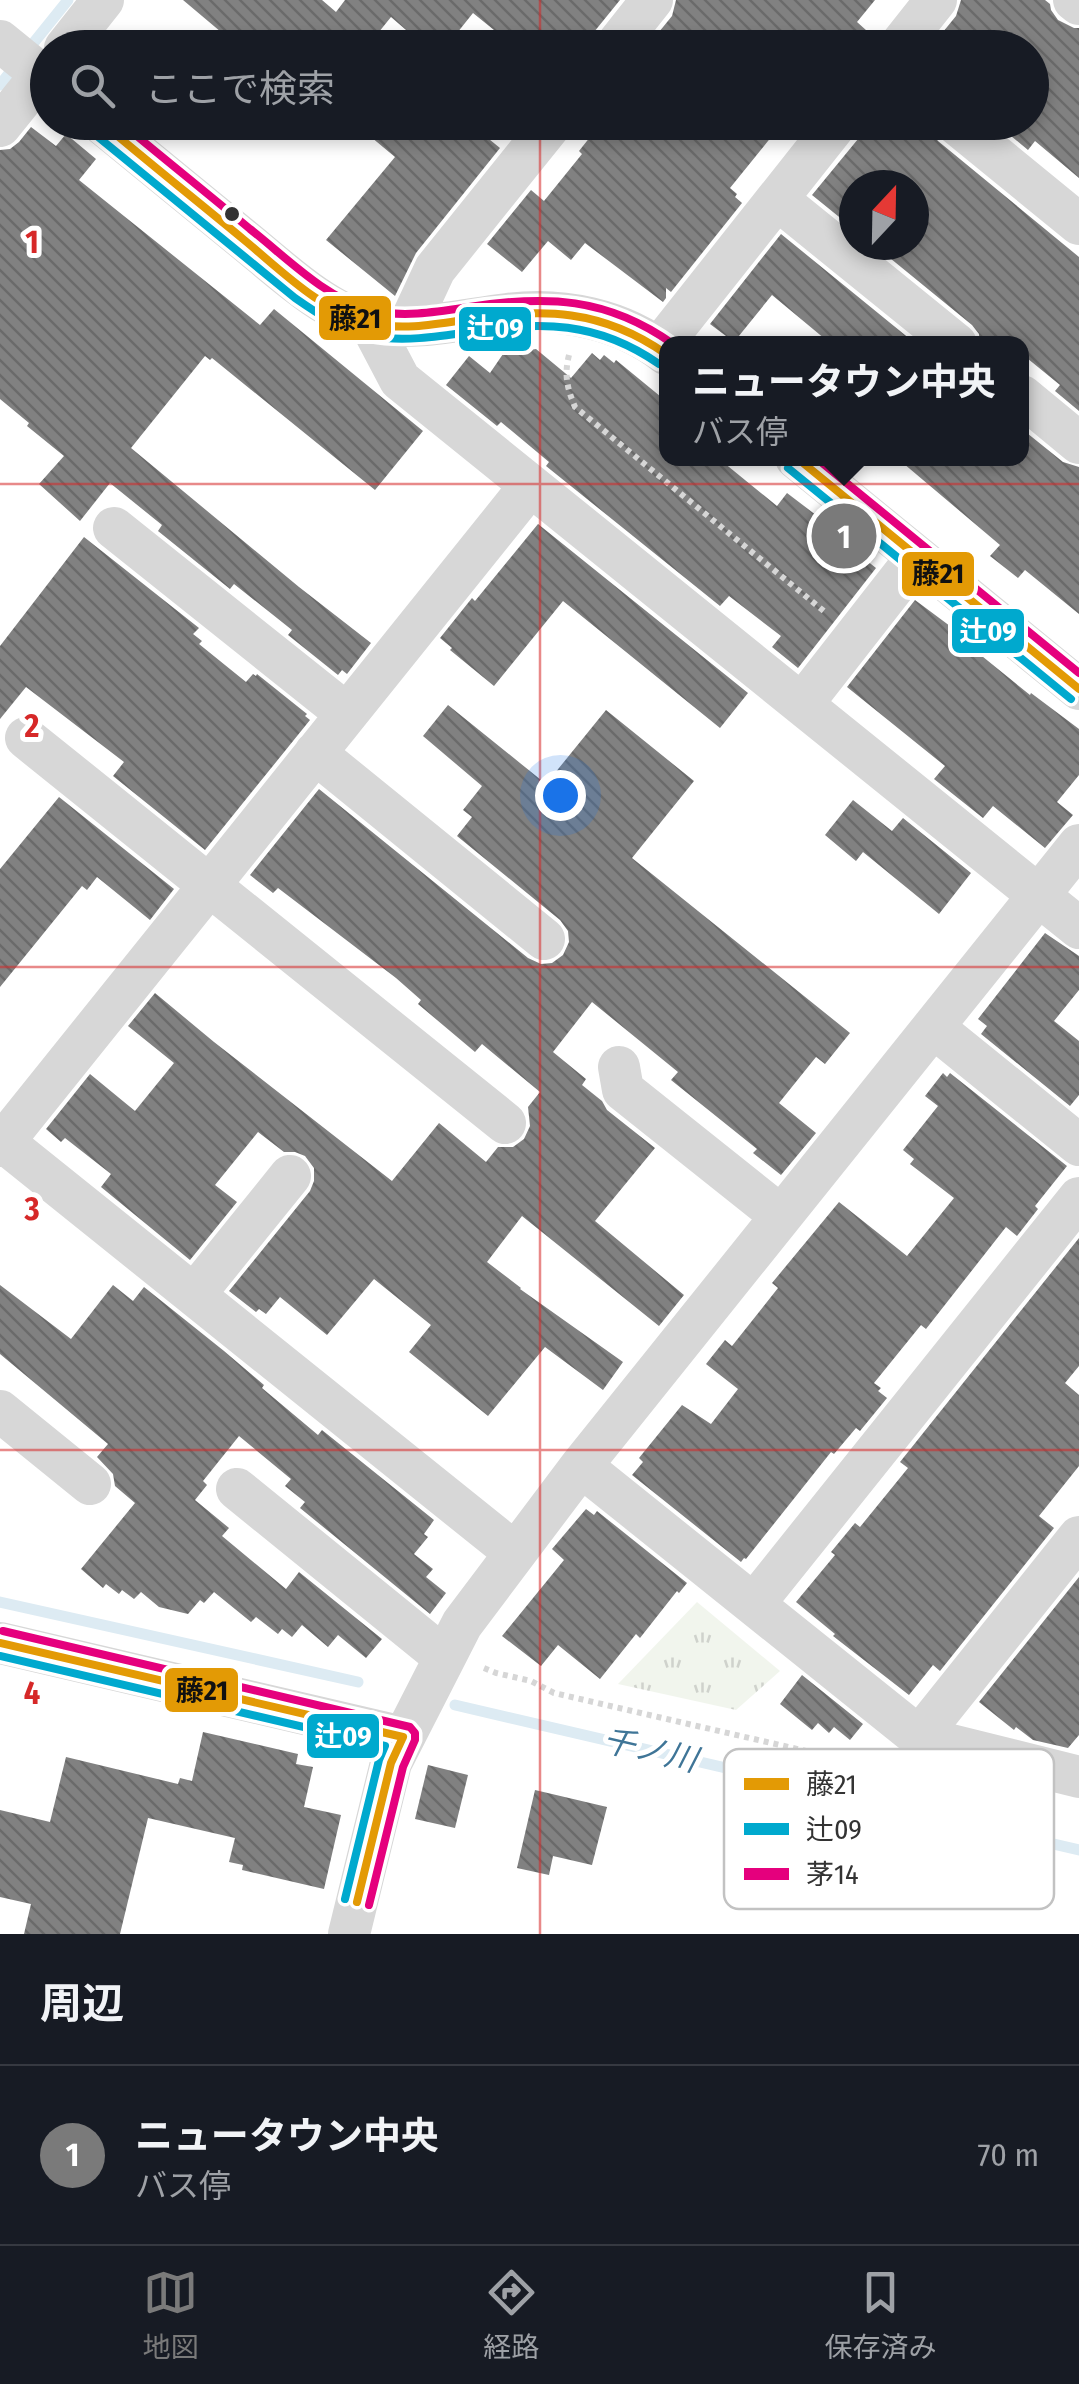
<!DOCTYPE html>
<html lang="ja">
<meta charset="utf-8">
<style>
:root{--surface:#171b24;--page:#20242c;--text:#f1f3f6;--muted:#9ea1a6;--line:#363941;--accent:#7a7a7a}
body{margin:0;font-family:"Fira Sans Condensed","Noto Sans JP",sans-serif;background:var(--page);color:var(--text)}
.compass{position:absolute;left:839px;top:170px;width:90px;height:90px;border-radius:50%;background:var(--surface);box-shadow:0 5px 15px #0003;rotate:22deg}
.you{position:absolute;left:560px;top:795px;width:35px;height:35px;margin:-25px;border:8px solid #fff;border-radius:50%;background:#1a73e8;box-shadow:0 0 0 15px #1a73e833}
.badge{display:grid;place-items:center;width:65px;height:65px;border-radius:50%;background:var(--accent);color:#fff;font-size:32px;font-weight:700}
.pin{position:absolute;translate:-50% -50%;border:5px solid #fff;box-shadow:0 2px 10px #0006}
.popup{position:absolute;left:659px;top:336px;width:370px;height:130px;box-sizing:border-box;display:grid;place-content:center;border-radius:20px;background:var(--surface);filter:drop-shadow(0 2px 8px #0005);font-size:32px;white-space:nowrap;color:var(--muted)}
.popup b{font-size:38px;color:var(--text)}
.popup::after{content:'';position:absolute;left:50%;top:100%;margin-left:-20px;border:20px solid transparent;border-top-color:var(--surface)}
.list{margin:0;padding:0;list-style:none}
h2{display:flex;justify-content:space-between;align-items:center;height:130px;margin:0;padding:0 40px;font-size:42px}
h2 small{font-size:32px;font-weight:400;color:var(--muted)}
.list li{display:grid;grid-template-columns:65px 1fr auto;gap:30px;align-items:center;box-sizing:border-box;height:180px;padding:0 40px;border-top:2px solid var(--line)}
.list b{display:block;font-size:38px;white-space:nowrap}
.list p{margin:0;font-size:32px;white-space:nowrap;color:var(--muted)}
.list em{font-size:32px;font-style:normal;color:var(--muted)}
.icon{flex:none;width:55px;height:55px;fill:none;stroke:currentColor;stroke-width:2;stroke-linecap:round;stroke-linejoin:round}
.map{position:relative;flex:none;width:1079px;height:1934px;overflow:hidden}
.search{position:absolute;background:var(--surface);box-shadow:0 5px 15px #0003;left:30px;right:30px;top:30px;height:110px;display:flex;align-items:center;gap:25px;box-sizing:border-box;padding:0 35px;border-radius:55px;color:var(--muted);font-size:38px}
.sheet{height:310px;background:var(--surface)}
nav{display:flex;justify-content:space-around;align-items:center;box-sizing:border-box;height:140px;border-top:2px solid var(--line);background:var(--surface);font-size:28px;color:var(--muted)}
nav a{display:grid;justify-items:center;gap:5px}
nav .on{color:var(--accent)}
.map>svg:first-child{display:block}
.park{fill:url(#park-tufts)}
.lines{fill:none;stroke-linecap:round;stroke-linejoin:round}
.stream{stroke:#ddebf3;stroke-width:11}
.building{fill:url(#building-back-hatch)}
.path{stroke:#d6d6d6;stroke-width:6;stroke-dasharray:5 5;stroke-linecap:butt}
.minor{stroke:#d7d7d7;stroke-width:42}
.bus-1-casing{stroke:#fff;stroke-width:15}
.bus-2-casing{stroke:#fff;stroke-width:15}
.bus-3-casing{stroke:#fff;stroke-width:15}
.bus-1{stroke:#e39a05;stroke-width:8}
.bus-2{stroke:#00a9ce;stroke-width:8}
.bus-3{stroke:#e5007d;stroke-width:8}
.grid{fill:none;stroke:#d62828;stroke-width:2.5;stroke-opacity:0.55}
.bus-dot{fill:#333;stroke:#fff;stroke-width:4}
.labels{text-anchor:middle;dominant-baseline:central;stroke-width:10;stroke-linejoin:round;paint-order:stroke}
.water-label{font-size:32px;font-style:italic;fill:#3f7597;stroke:#fff}
.key{fill:#fff;stroke:#c2c2c2;stroke-width:2.5}
.key-label{font-size:28px;fill:#333}
.grid-label{font-size:32px;text-anchor:middle;font-weight:bold;fill:#d62828;stroke:#fff;stroke-width:10;stroke-linejoin:round;paint-order:stroke}
.line-badge{stroke:#fff;stroke-width:4}
.badge-label{font-size:28px;text-anchor:middle;font-weight:bold;fill:#fff}
.pale-badge-label{font-size:28px;text-anchor:middle;font-weight:bold;fill:#111}
</style>
<div class="map">
<svg width="1079" height="1934" viewBox="0 0 1079 1934">
<defs>
<pattern id="park-tufts" width="24" height="20" patternUnits="userSpaceOnUse" patternTransform="scale(2.5)"><rect width="24" height="20" fill="#f1f5ed"/><path d="M3 7l-1-3M5 7V3M7 7l1-3M15 17l-1-3M17 17v-4M19 17l1-3" fill="none" stroke="#cfd2cc"/></pattern>
<pattern id="building-back-hatch" width="6" height="6" patternUnits="userSpaceOnUse" patternTransform="scale(2.5)"><rect width="6" height="6" fill="#818181"/><path d="M-1 5l2 2M0 0l6 6M5-1l2 2" fill="none" stroke="#6a6a6a"/></pattern>
</defs>
<rect width="100%" height="100%" fill="#fff"/>
<path class="park" d="M697 1602 780 1671 736 1710 618 1684Z"/>
<g class="lines">
<path class="stream" d="M27 51 68 0
M0 85 15 66
M0 1602 358 1682
M455 1705 1079 1850"/>
</g>
<path class="building" d="M183 0H322L336 12 345 0H620L594 32 590 48H516L473 13 445 48H434L416 32 413 36 391 17 366 48H240Z
M676 0H875L857 22 876 39 874 48H646L672 16Z
M961 0H1045L1050 4 1051 10 1058 20 1074 28H1079V178L1035 141 1028 150 994 122H1032V48H930L956 16Z
M353 122H468L500 148 416 253 395 296 326 240 395 157Z
M602 122H756L772 136 730 188 737 194 735 197 742 203 671 292 666 288V298L663 302 585 243 571 260 548 241 522 272 487 244 531 190 544 201 582 154 579 151Z
M872 122H930L931 132 938 141 1079 257V411L1055 391 1060 385 1022 354V344H980L979 334 972 325 874 245H914V185H854V229L812 195Z
M31 127 56 146 66 134 96 159 79 180 260 325 274 309 423 431 375 490 212 358 210 360 205 356 131 448 299 587 371 643 347 674 342 670 338 675 288 635 292 630 234 584 230 589 158 531 162 525 110 483 80 521 39 484 64 456 27 426 29 423 0 399V150L10 149 19 142Z
M781 234 916 344H831L772 295 734 342 710 324Z
M536 349 571 378 592 353 600 360 604 355 614 363 616 360 666 401V458H718L777 506 787 493 850 541 847 545 876 568 798 668 772 647 781 636 729 596 720 606 546 466 549 462 501 422 497 426 446 385 469 356 490 373 503 354Z
M1022 429 1063 462 1079 467V614L1025 570 1018 578 990 556 1000 545 897 458H1022Z
M538 524 748 693 720 728 563 601 494 686 450 650 452 648 440 638 472 598 475 601Z
M84 537 199 628 193 634 202 641 199 644 246 682 253 674 256 676 257 674 307 714 305 716 310 720 205 850 113 776 124 762 26 687 0 719V646Z
M915 600 958 632 956 635 1030 695 1031 693 1079 729V775L1057 802 1073 815 1045 848 993 806 983 818 934 779 945 766 847 687Z
M448 705 546 784 606 710 694 781 632 858 850 1033 825 1064 816 1057 779 1103 816 1133 781 1175 753 1153 757 1149 671 1080 678 1072 592 1002 553 1052 586 1079 582 1085 602 1101 607 1110 655 1148 595 1221 684 1295 659 1326 522 1216 487 1262 521 1288 520 1289 623 1362 603 1390 545 1347 488 1416 409 1352 431 1325 374 1279 327 1335 280 1297 266 1314 259 1309 256 1312 229 1291 310 1191 314 1181V1168L305 1156 295 1152H284L258 1132 215 1185 237 1202 190 1260 101 1187 111 1174 65 1138 61 1142 46 1129 90 1074 135 1111 174 1063 128 1026 155 993 214 1042 392 1181 439 1123 486 1162 498 1147H513L524 1139 530 1126 528 1107 540 1092 482 1044 475 1052 418 1004 421 1000 396 978 278 888 273 893 250 875 319 789 528 958 541 964 552 963 563 955 569 942 568 931 560 920 457 836 472 817 463 810 482 786 423 736Z
M59 797 174 889 150 920 97 877 87 890 82 886 0 987V869Z
M853 800 892 831 903 818 971 873 939 914 863 852 856 861 825 835Z
M1045 933 1079 956V990L1054 1021 1079 1041V1095L1070 1106 981 1034 987 1026 978 1019Z
M943 1073 947 1077 950 1073 1067 1166 1035 1206 1038 1209 1017 1236 1006 1227 926 1329 921 1325 874 1383 881 1388 878 1391 887 1398 860 1431 856 1428 834 1454 831 1452 746 1559 744 1558 741 1562 632 1475 643 1462 639 1458 682 1405 711 1424 738 1389 706 1364 725 1340 732 1346 778 1288 772 1283 839 1202 907 1256 954 1198 910 1164 914 1159 903 1150 938 1106 925 1096Z
M1079 1238V1366L1065 1383 1079 1395V1466L1039 1516 1054 1528 940 1671 933 1665 909 1695 833 1636 835 1634 796 1602 835 1555 831 1552 855 1523 860 1527 908 1468 900 1462Z
M0 1285 71 1339 113 1285 133 1301 144 1287 224 1351 264 1385 262 1388 318 1435 322 1430 434 1520 424 1534 428 1537 414 1554 433 1569 426 1577 446 1593 430 1614 300 1508 305 1502 285 1486 291 1479 239 1436 203 1481 207 1485 195 1500 229 1528 222 1536 286 1589 299 1572 382 1639 366 1658 338 1635 328 1647 302 1625 292 1637 282 1629 278 1634 256 1617 251 1622 214 1592 204 1603 200 1600 188 1614 159 1607 141 1592 134 1599 122 1590 119 1594 106 1584 103 1588 81 1569 135 1503 115 1486 113 1474 97 1457 108 1444 0 1354Z
M586 1509 594 1515 597 1511 687 1583 679 1593 677 1591 640 1638 636 1634 600 1679 558 1645 541 1666 502 1636 564 1560 552 1549Z
M1079 1577V1735L1068 1748 1033 1740 1016 1727 1014 1730 979 1702Z
M802 1675 863 1724 850 1740 834 1727 829 1733 818 1723 812 1730 780 1704Z
M203 1732 298 1754 296 1764 313 1767 304 1807 341 1815 324 1889 242 1870 243 1865 229 1862 235 1838 148 1818 120 1934H24L31 1904 0 1897V1810L50 1822 66 1757 178 1784 180 1778 192 1781Z
M428 1765 468 1775 455 1828 415 1819Z
M535 1790 607 1807 592 1865 553 1856 549 1875 517 1868Z"/>
<g class="lines">
<path class="path" d="M569 355C564 375 567 388 575 407L825 612
M484 1668 496 1673 531 1681 554 1693 897 1772"/>
<path class="minor" d="M1074 0 1079 4
M0 41 48 80
M65 48 103 0
M614 48 652 0
M898 48 936 0
M100 122C147 161 195 200 243 239 279 268 324 312 370 323 412 332 464 319 507 314 562 307 622 319 666 354
M954 122 1079 224
M0 126 29 90
M777 199 956 344
M370 323 400 380 1079 928
M409 325 435 269 553 122
M659 348 838 122
M1022 396 1079 443
M796 458 1079 689
M114 528 347 714
M803 703 917 557
M26 738 505 1123
M315 753 544 939
M933 1027 1079 1145
M619 1067 623 1090 781 1216
M0 1139 514 1552
M0 1146 530 486
M194 1295 290 1176
M0 1411 90 1484
M581 1466 919 1737 1079 1777
M237 1489 444 1657
M754 1604 1079 1198
M0 1643 403 1737
M919 1737 1079 1537
M349 1934 391 1763 462 1624 581 1466 1079 845"/>
<defs>
<path id="bus-1" d="M101 122C148 162 196 200 243 239 281 270 320 311 370 323 402 331 437 324 469 319 543 308 602 309 666 354
M797 458 1079 689
M0 1643 403 1737
M357 1902 391 1763 403 1737"/>
<path id="bus-2" d="M92 132 295 298C318 314 342 330 370 336 402 342 436 337 469 332 541 321 597 321 659 364
M788 468 1071 699
M0 1656 385 1746 379 1760 345 1899"/>
<path id="bus-3" d="M120 122C163 158 207 193 250 229 287 258 324 297 370 310 402 318 437 312 469 307 546 295 607 297 673 344
M816 458 1079 673
M3 1631 410 1727 415 1733V1740L403 1767 369 1905"/>
</defs>
<use href="#bus-1" class="bus-1-casing"/>
<use href="#bus-2" class="bus-2-casing"/>
<use href="#bus-3" class="bus-3-casing"/>
<use href="#bus-1" class="bus-1"/>
<use href="#bus-2" class="bus-2"/>
<use href="#bus-3" class="bus-3"/>
</g>
<path class="grid" d="M540 0V48M540 122V1934M0 484H1079M0 967H1079M0 1450H1079"/>
<circle class="bus-dot" cx="232" cy="214" r="9"/>
<g class="labels">
<g class="water-label">
<text transform="translate(650 1750) rotate(13)">千ノ川</text>
</g>
</g>
<rect x="724" y="1749" width="330" height="160" rx="15" class="key"/>
<rect x="744" y="1778" width="45" height="12" fill="#e39a05"/>
<rect x="744" y="1823" width="45" height="12" fill="#00a9ce"/>
<rect x="744" y="1868" width="45" height="12" fill="#e5007d"/>
<g class="key-label">
<text x="806" y="1794">藤21</text>
<text x="806" y="1839">辻09</text>
<text x="806" y="1884">茅14</text>
</g>
<g class="grid-label">
<text x="32" y="253">1</text>
<text x="32" y="737">2</text>
<text x="32" y="1220">3</text>
<text x="32" y="1704">4</text>
</g>
<g class="line-badge">
<rect x="317" y="294" width="76" height="48" rx="10" fill="#e39a05"/>
<rect x="457" y="305" width="76" height="48" rx="10" fill="#00a9ce"/>
<rect x="900" y="550" width="76" height="48" rx="10" fill="#e39a05"/>
<rect x="950" y="607" width="76" height="48" rx="10" fill="#00a9ce"/>
<rect x="163" y="1666" width="77" height="48" rx="10" fill="#e39a05"/>
<rect x="305" y="1712" width="76" height="48" rx="10" fill="#00a9ce"/>
</g>
<g class="badge-label">
<text x="495" y="338">辻09</text>
<text x="988" y="641">辻09</text>
<text x="343" y="1746">辻09</text>
</g>
<g class="pale-badge-label">
<text x="355" y="328">藤21</text>
<text x="938" y="583">藤21</text>
<text x="202" y="1700">藤21</text>
</g>
</svg>
<svg class="compass" viewBox="-18 -18 36 36"><path d="M0-13l5 13h-10z" fill="#e53935"/><path d="M0 13l5-13h-10z" fill="#9ea1a6"/></svg>
<div class="you"></div>
<div class="pin badge" style="left:844px;top:536px">1</div>
<div class="popup"><b>ニュータウン中央</b>バス停</div>
<div class="search"><svg class="icon" aria-label="search" viewBox="0 0 24 24"><circle cx="10" cy="10" r="6"/><path d="M15 15l6 6"/></svg>ここで検索</div>
</div>
<section class="sheet">
<h2>周辺<small></small></h2>
<ul class="list">
<li><span class="badge">1</span><div><b>ニュータウン中央</b><p>バス停</p></div><em>70 m</em></li>
</ul>
</section>
<nav>
<a class="on"><svg class="icon" aria-label="map" viewBox="0 0 24 24"><path d="M3 6l6-2 6 2 6-2v14l-6 2-6-2-6 2zM9 4v14M15 6v14"/></svg>地図</a>
<a><svg class="icon" aria-label="directions" viewBox="0 0 24 24"><path d="M12 3l9 9-9 9-9-9zM9 14v-3h6M13 9l2 2-2 2"/></svg>経路</a>
<a><svg class="icon" aria-label="saved" viewBox="0 0 24 24"><path d="M7 4h10v16l-5-4-5 4z"/></svg>保存済み</a>
</nav>
